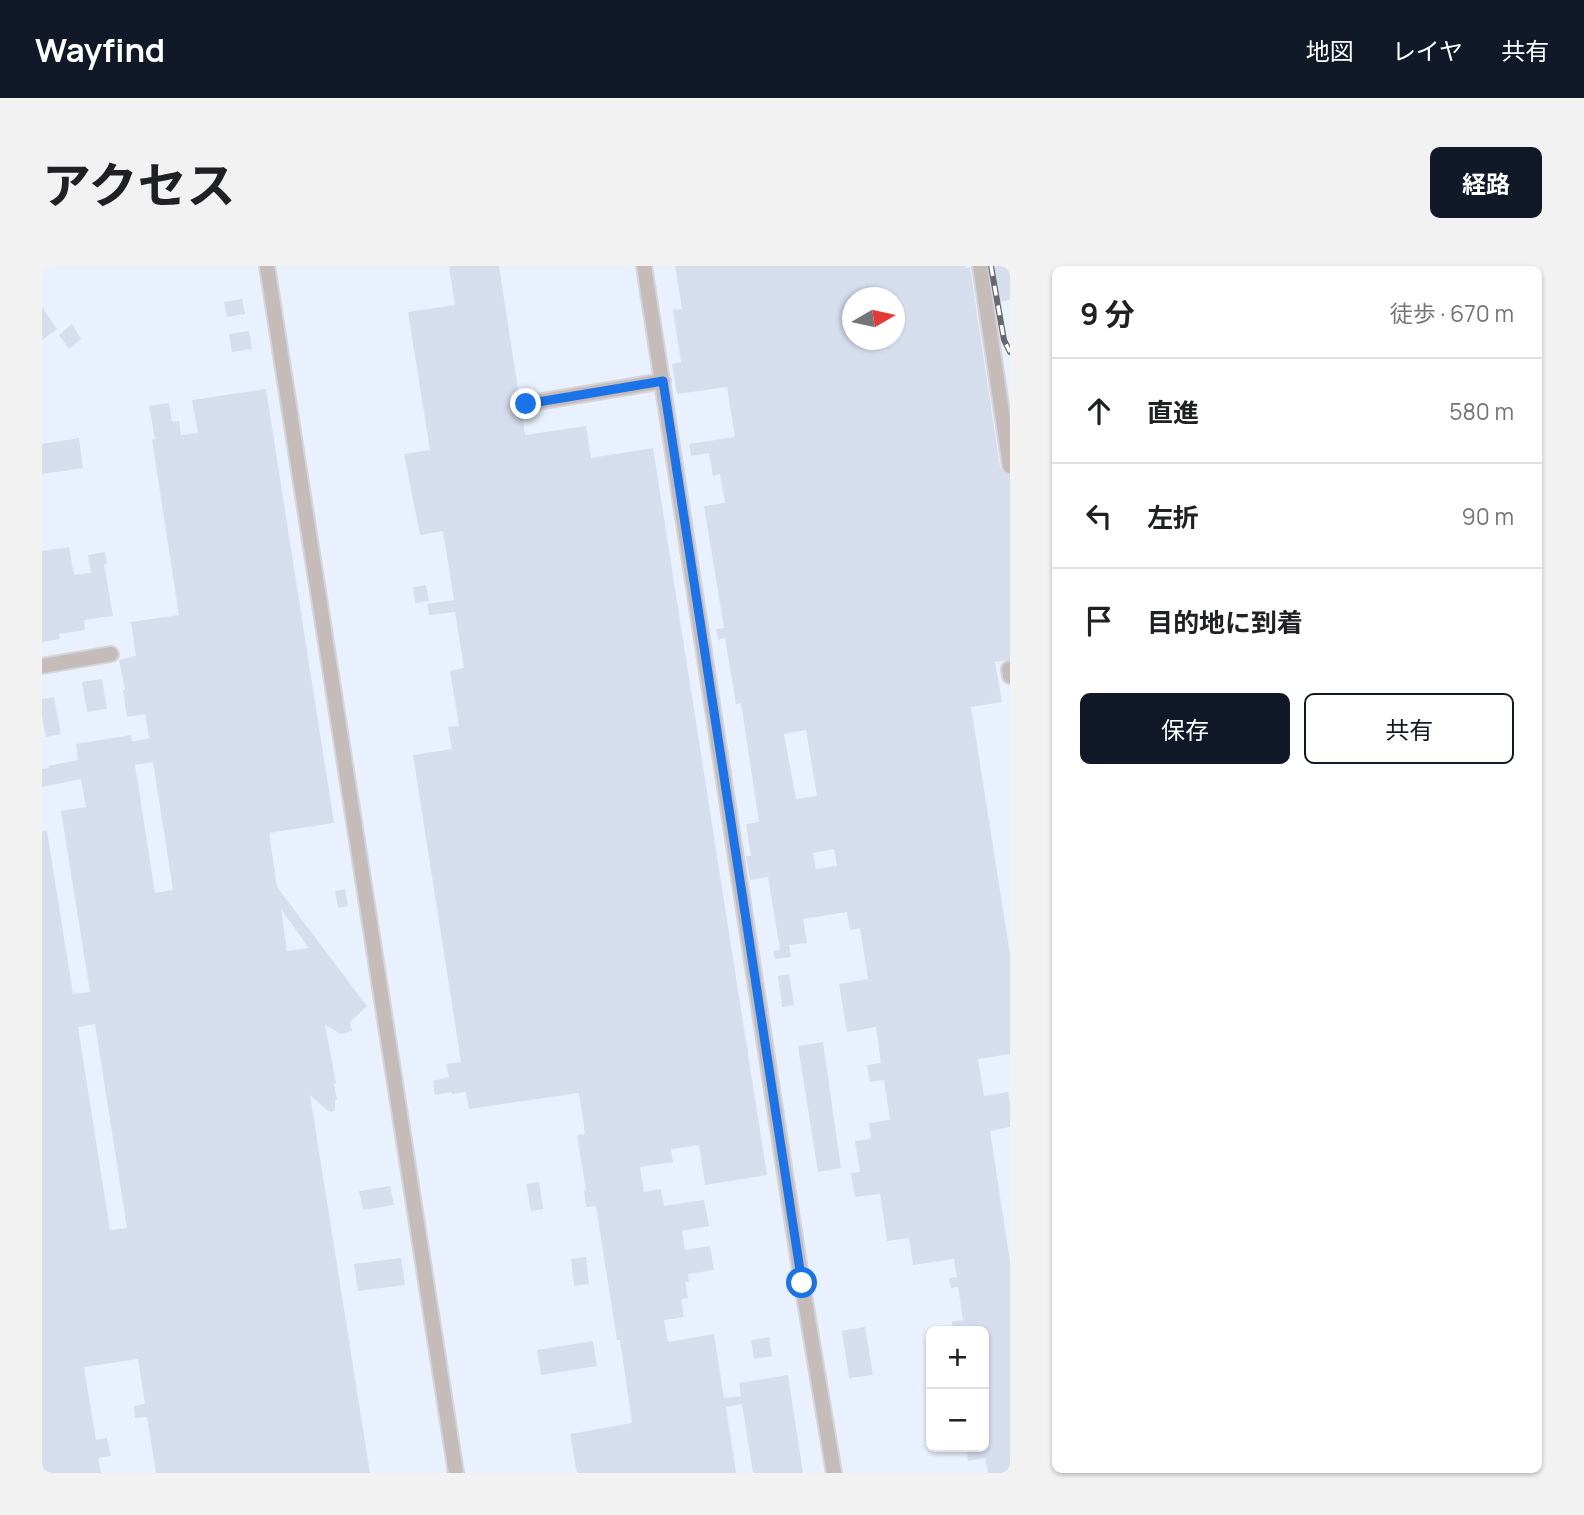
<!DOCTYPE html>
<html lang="ja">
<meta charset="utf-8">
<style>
:root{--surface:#fff;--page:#f2f2f2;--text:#202124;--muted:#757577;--line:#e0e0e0;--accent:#111827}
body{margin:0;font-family:Manrope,"Noto Sans JP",sans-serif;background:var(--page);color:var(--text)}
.controls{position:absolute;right:21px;bottom:21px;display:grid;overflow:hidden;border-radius:10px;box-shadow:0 2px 5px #0004}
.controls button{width:63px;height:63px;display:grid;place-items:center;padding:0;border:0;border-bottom:2px solid var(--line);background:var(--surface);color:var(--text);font:35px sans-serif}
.compass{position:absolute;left:800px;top:21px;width:63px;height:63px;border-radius:50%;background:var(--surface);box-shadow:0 2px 5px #0004;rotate:81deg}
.stop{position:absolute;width:21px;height:21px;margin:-16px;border:5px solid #1a73e8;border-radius:50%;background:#fff}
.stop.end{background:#1a73e8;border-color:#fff;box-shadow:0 2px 7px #0008}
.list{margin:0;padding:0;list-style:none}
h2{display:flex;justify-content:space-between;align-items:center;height:91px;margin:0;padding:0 28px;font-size:30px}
h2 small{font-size:23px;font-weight:400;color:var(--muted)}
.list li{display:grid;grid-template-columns:46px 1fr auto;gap:21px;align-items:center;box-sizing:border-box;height:105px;padding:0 28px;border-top:2px solid var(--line)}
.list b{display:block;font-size:26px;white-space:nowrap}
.list em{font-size:23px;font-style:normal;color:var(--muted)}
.actions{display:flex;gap:14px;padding:21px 28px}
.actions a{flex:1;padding:16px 0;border:2px solid var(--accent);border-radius:10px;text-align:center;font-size:24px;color:var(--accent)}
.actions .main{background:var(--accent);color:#fff}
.icon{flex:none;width:38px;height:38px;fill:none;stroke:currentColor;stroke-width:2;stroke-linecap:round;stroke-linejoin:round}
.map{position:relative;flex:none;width:968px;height:1207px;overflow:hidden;border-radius:10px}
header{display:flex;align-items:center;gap:42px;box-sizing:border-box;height:98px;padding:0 35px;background:var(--accent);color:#fff}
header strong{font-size:33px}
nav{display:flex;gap:38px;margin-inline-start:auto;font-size:24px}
.intro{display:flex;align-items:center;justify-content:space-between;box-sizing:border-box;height:168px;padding:0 42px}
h1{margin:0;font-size:49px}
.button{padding:18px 32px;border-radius:10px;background:var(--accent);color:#fff;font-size:24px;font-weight:700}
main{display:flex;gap:42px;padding:0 42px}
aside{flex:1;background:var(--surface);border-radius:10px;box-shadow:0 2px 5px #0004}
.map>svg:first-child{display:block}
.built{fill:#e9f0fe;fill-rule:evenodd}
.building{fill:#d6deee;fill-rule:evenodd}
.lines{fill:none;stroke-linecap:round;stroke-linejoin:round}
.minor-casing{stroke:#d3d5d8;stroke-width:18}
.minor{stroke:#c5bcba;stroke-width:14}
.rail-casing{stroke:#66696d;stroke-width:6}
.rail{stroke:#fff;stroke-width:3.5;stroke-dasharray:10;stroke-linecap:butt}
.route{stroke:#1a73e8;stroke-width:9}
</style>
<header>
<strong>Wayfind</strong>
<nav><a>地図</a><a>レイヤ</a><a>共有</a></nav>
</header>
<div class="intro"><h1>アクセス</h1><a class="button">経路</a></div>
<main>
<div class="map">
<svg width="968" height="1207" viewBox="0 0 968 1207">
<rect width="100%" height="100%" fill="#f8fafd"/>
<path class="built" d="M0 0H968V1207H0ZM810 32H852V74H810ZM889 1065H942V1181H889Z"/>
<path class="building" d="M407 0H457L477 130 473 139 475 144 480 147 483 169 544 160 549 192 611 182 725 909 663 919 657 879 629 883 631 896 598 901 602 926 619 923 622 940 662 934 667 960 640 965 643 984 668 980 672 1004 646 1008 647 1016H643L646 1032 639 1033 642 1051 622 1054 626 1076 672 1068 682 1132 699 1130 697 1117 746 1109 761 1207H711L700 1138 684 1141 694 1207H535L528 1168 590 1157 578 1074H575L554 940 544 941 542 925 544 924 535 869 543 868 537 827 427 843 424 826 410 828 409 826 393 829 391 815 407 811 404 798 419 796 371 489 410 483 406 461 417 460 408 405 422 402 413 346 387 349 385 338 412 334 401 265 378 269 362 188 388 184 366 46 413 39Z
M633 0H924V2L928 1 958 201 961 206 968 209V394L953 396 960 436 929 441 968 688V788L936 793 942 830 966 826 968 837V861L948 865 968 995V1207H946L943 1192 926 1195 924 1181H942V1065H912L910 1056 921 1054 916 1021 909 1022 907 1012 915 1011 912 993 871 999 867 972 845 975 838 928 813 931 809 907 818 906 813 875 829 873 827 857 848 854 842 814 828 816 825 799 839 797 834 761 805 766 797 718 826 713 818 662 808 664 805 646 761 653 765 677 747 679 749 691 733 693 731 685 738 684 726 611 708 614 704 590H709L704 558 717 556 699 437 694 438 683 372 676 374 674 363 682 362 662 240 683 237 678 208 671 210 667 187 649 190 647 178 693 171 685 121 635 128 630 98 639 96 631 44 640 43ZM810 32H852V74H810ZM764 464 775 530 754 533 742 468ZM792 583 795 600 774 603 771 587Z
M948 0H968V34L953 37Z
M200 33 203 48 185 51 182 36Z
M0 41 15 63 0 74Z
M30 58 39 73 27 83 17 69Z
M207 65 210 83 190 86 187 68Z
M224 123 292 557 227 567 235 621 325 740 308 756 310 765 299 768 283 759 294 817 292 818 295 834H293V844L290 846 286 845 268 829 328 1207H114L105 1151 93 1152 92 1140 103 1138 96 1093 42 1101 54 1174 65 1172 69 1190 56 1192 59 1207H0V565H5L31 728 48 726 19 545 44 541 39 513 0 521V503L7 502 6 500 36 494 34 478 89 469 90 476 107 472 103 448 85 451 81 424H83L77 394 94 390 89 356 137 349 110 174 113 173 107 140 127 137 130 156 137 155 139 169 156 167 150 134ZM111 496 131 624 113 627 93 499ZM239 643 267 682 245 685ZM53 758 85 962 68 964 36 761Z
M37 172 41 202 0 208V178Z
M27 281 32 309 49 307 46 289 63 286 65 298H62L71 350 42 354 43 364 17 368 18 373 0 376V285Z
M384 319 387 335 373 337 371 321Z
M60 413 65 443 45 446 40 416Z
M12 431 19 468 4 471 0 450V433Z
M303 623 306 640 296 642 293 625Z
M747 708 752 739 740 741 736 710Z
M781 776 799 902 776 906 756 780Z
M497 916 501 943 489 945 484 918Z
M348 920 352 939 321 944 317 925Z
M544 991 547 1018 532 1020 529 993Z
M359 992 363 1019 316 1025 312 998Z
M823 1061 831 1109 807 1112 800 1065Z
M727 1071 730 1090 712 1093 709 1074Z
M551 1075 555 1100 499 1109 495 1084Z"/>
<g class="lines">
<defs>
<path id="minor" d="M225 0 414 1207
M602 0 760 1017 792 1207
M938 0 968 200
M483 138 621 115
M0 400 69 388
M967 403 968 410"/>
</defs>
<use href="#minor" class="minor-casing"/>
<use href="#minor" class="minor"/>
<defs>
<path id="rail" d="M949 0 962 74 968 86"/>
</defs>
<use href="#rail" class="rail-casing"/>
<use href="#rail" class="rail"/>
</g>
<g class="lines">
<path class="route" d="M484 138 621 115 760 1017"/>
</g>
</svg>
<div class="controls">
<button>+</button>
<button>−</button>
</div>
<svg class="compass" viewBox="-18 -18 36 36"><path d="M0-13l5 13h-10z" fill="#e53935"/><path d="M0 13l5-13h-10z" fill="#757577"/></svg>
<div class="stop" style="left:760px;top:1017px"></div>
<div class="stop end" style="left:484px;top:138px"></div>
</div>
<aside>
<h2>9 分<small>徒歩 · 670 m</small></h2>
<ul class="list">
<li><svg class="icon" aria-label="ahead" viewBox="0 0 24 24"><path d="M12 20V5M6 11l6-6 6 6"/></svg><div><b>直進</b></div><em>580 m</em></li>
<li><svg class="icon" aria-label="left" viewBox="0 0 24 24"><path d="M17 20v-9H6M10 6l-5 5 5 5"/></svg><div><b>左折</b></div><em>90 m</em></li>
<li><svg class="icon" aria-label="arrive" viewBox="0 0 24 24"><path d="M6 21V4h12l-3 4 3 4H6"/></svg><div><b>目的地に到着</b></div></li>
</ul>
<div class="actions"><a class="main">保存</a><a>共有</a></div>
</aside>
</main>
